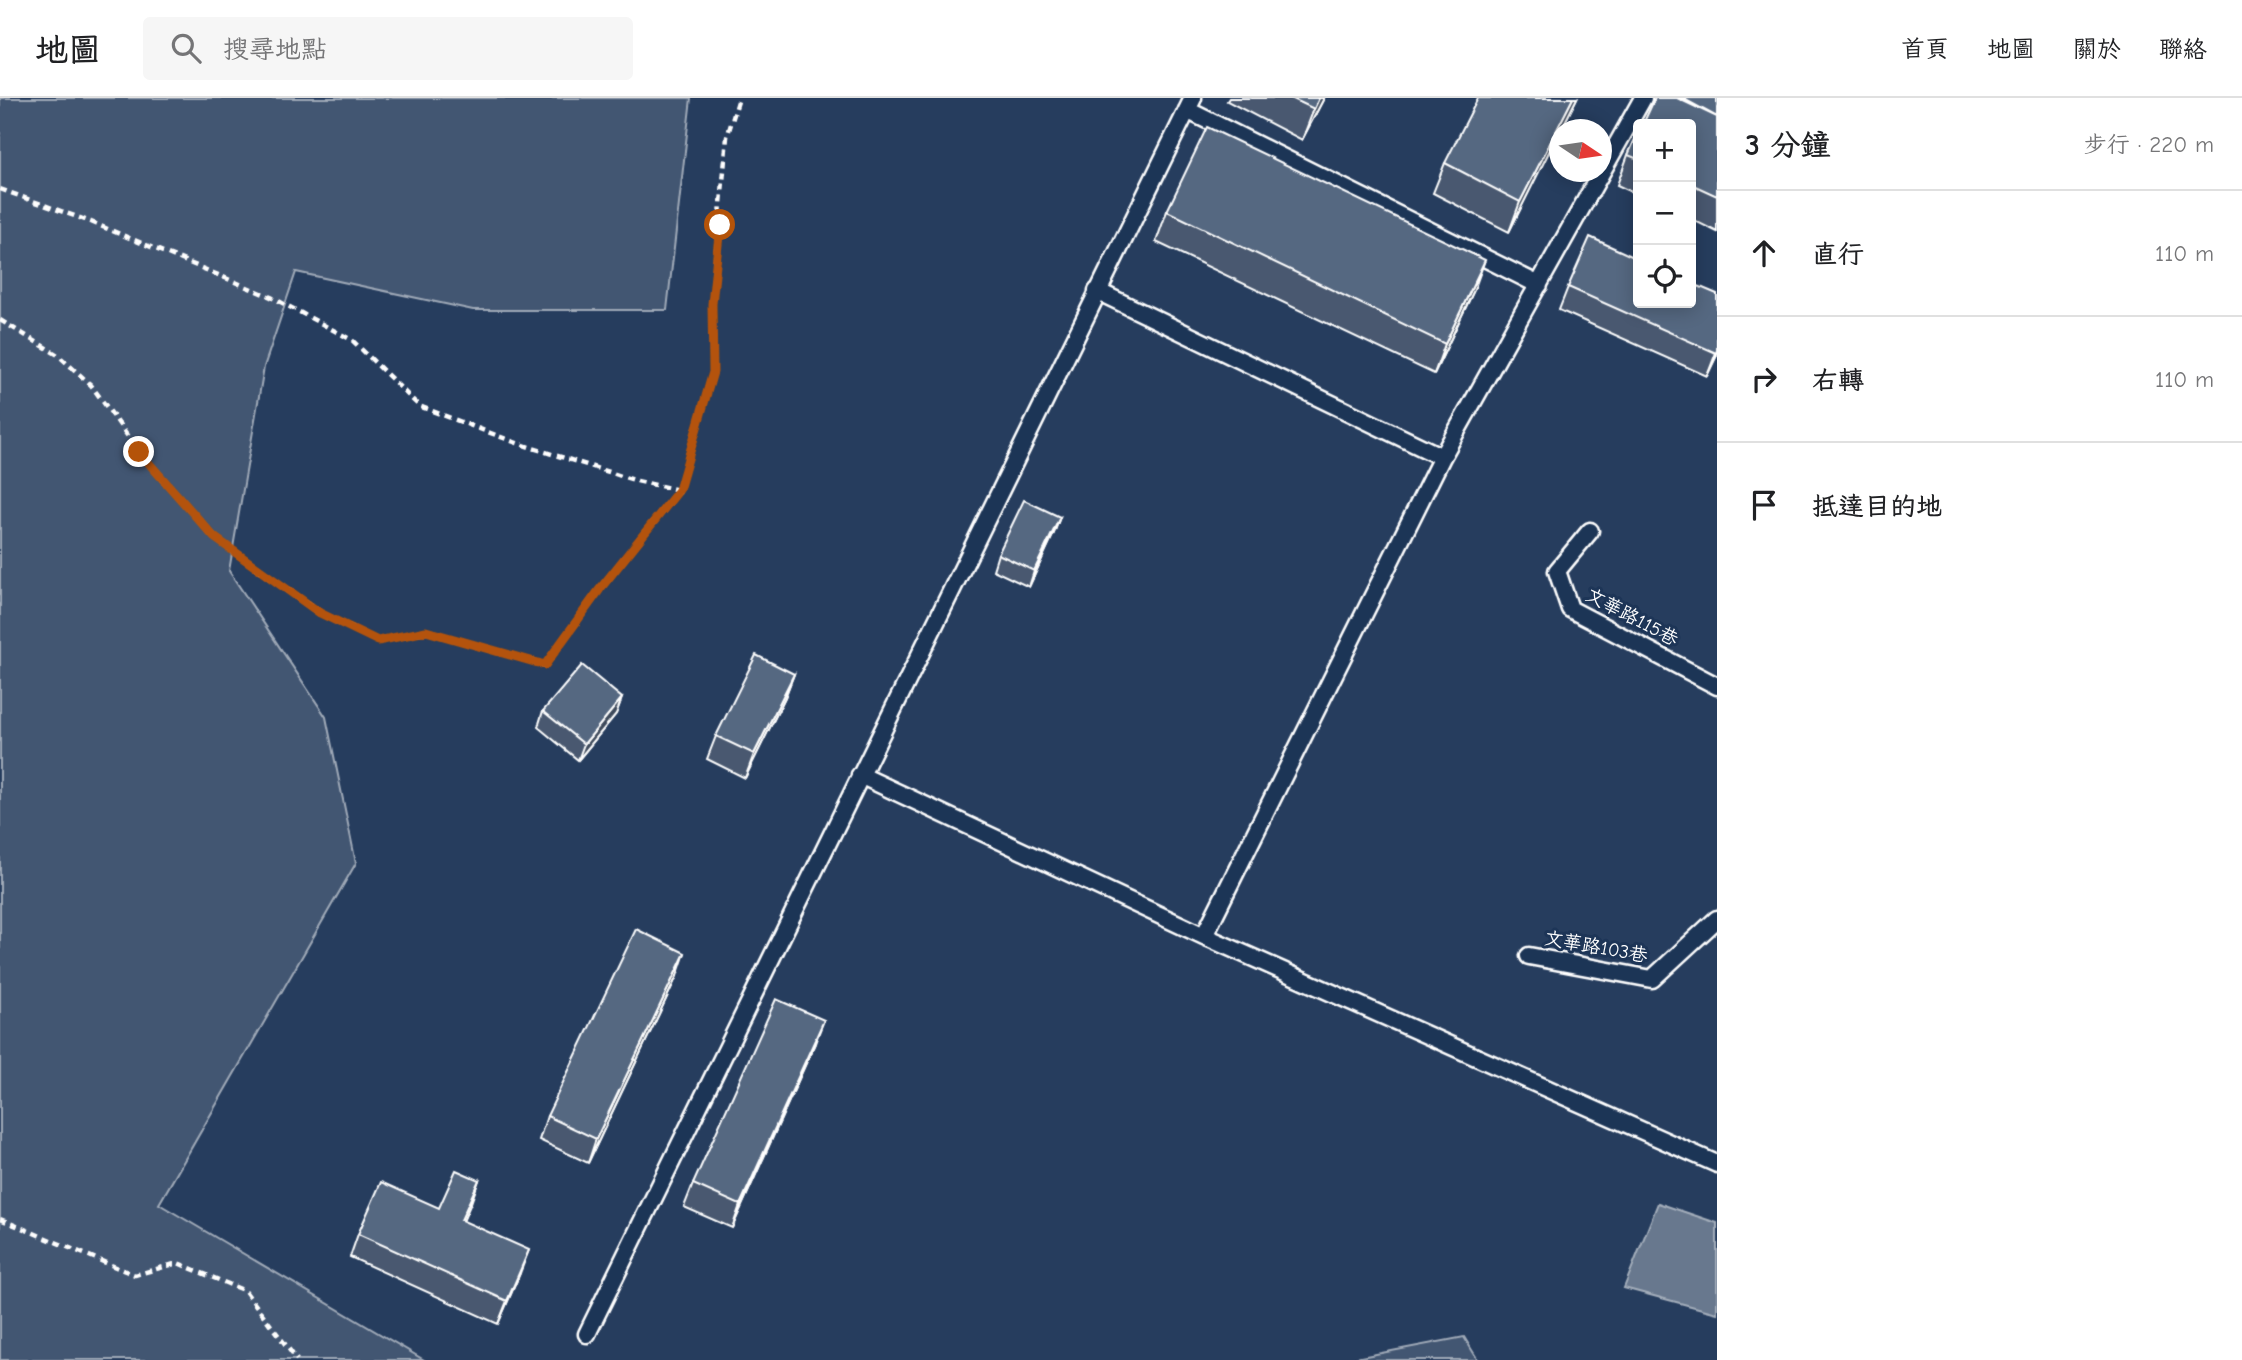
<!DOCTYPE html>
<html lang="zh-TW">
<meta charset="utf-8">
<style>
:root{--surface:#fff;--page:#f6f6f6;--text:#202124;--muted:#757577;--line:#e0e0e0}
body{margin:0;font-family:"Comic Neue","LXGW WenKai TC",sans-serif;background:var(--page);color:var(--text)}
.controls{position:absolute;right:21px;top:21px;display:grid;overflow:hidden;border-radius:7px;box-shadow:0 4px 18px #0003}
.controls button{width:63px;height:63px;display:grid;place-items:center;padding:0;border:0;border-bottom:2px solid var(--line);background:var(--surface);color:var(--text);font:35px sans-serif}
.compass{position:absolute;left:1549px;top:21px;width:63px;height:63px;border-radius:50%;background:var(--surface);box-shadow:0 4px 18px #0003;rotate:103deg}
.stop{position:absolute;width:21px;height:21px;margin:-16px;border:5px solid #b45309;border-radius:50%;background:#fff}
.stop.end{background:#b45309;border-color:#fff;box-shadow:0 2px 7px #0008}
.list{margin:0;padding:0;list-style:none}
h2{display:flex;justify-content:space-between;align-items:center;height:91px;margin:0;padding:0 28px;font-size:30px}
h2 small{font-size:23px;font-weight:400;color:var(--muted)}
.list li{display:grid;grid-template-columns:46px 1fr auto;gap:21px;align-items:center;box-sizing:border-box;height:126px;padding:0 28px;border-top:2px solid var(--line)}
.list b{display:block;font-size:26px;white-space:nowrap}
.list em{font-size:23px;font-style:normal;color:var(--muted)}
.icon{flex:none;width:38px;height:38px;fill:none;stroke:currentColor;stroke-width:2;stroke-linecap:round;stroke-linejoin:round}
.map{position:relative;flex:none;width:1717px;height:1262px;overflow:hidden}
header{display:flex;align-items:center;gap:42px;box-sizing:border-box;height:98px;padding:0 35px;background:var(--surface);border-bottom:2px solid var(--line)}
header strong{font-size:33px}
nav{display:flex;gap:38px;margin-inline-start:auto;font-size:24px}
.search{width:490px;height:63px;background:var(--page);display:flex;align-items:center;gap:18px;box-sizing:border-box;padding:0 24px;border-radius:7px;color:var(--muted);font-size:26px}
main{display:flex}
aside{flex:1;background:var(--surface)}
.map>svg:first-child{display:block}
.green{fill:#425672;stroke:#a0aab8;stroke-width:2}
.water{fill:#67788e;stroke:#a4aebb;stroke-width:2}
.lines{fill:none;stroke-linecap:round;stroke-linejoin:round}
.service-casing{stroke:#fff;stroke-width:21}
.path{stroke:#fff;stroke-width:4.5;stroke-dasharray:7 5;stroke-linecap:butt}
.service{stroke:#1d3557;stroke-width:16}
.wall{fill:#49596f;stroke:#fff;stroke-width:2}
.shaded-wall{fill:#3c485a;stroke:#fff;stroke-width:2}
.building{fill:#556781;stroke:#fff;stroke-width:2}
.route{stroke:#b45309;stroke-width:9}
.labels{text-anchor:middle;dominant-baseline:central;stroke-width:6;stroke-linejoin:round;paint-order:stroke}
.street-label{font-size:19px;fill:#fff;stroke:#1d3557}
</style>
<header>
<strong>地圖</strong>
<div class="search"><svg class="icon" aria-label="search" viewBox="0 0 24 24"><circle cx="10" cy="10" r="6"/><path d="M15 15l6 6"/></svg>搜尋地點</div>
<nav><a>首頁</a><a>地圖</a><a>關於</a><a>聯絡</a></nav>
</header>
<main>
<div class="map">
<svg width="1717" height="1262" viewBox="0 0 1717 1262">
<rect width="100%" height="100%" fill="#263d5e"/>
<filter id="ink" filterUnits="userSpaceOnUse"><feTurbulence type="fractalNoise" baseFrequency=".0143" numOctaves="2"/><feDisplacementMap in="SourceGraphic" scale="14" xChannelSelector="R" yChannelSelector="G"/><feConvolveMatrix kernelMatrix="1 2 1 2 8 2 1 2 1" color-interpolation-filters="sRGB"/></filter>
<g filter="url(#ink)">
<path class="green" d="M0 0H691L667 212H473L296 174 264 269 229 473 326 619 356 765 159 1106 424 1262H0Z
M1464 1239 1478 1262H1345Z"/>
<path class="water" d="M1658 1105 1717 1125V1215L1624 1190Z"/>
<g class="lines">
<defs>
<path id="service" d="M1187 12 1539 187
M1097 193 1442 359
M1590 433 1557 473 1570 511 1717 588
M860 677 1204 838 1717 1066
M1204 838 1442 359 1643 0
M1529 858 1652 881 1717 821
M587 1236 1193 0"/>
</defs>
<use href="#service" class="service-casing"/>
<path class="path" d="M0 91 91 124 271 199 352 242 419 308 517 345 637 383 679 392 713 274 712 206 727 39 739 0
M0 222 58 257 91 287 139 354 214 439 320 515 378 543 426 533 545 567 600 491 679 392
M0 1121 135 1177 178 1165 245 1193 297 1262"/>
<use href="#service" class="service"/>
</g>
<path class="wall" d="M1229 0H1324L1302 42 1227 3Z
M1577 0 1561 32H1559L1509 134 1433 95 1445 65Z
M1655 0H1717V134L1691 121V26Z
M1638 35V97L1617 87 1628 57Z
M1167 113 1474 192 1434 276 1156 144Z
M1568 189 1691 205 1717 257 1707 278 1559 212Z
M1060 419 1054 435 1029 489 993 472 998 456Z
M794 576 785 599 745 680 707 661 716 638Z
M622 600 616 616 578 662 538 629 543 613Z
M677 878 588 1065 539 1042 547 1018Z
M815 945 732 1130 684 1109 693 1086Z
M479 1082 463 1123 520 1175 498 1226 350 1159 358 1136 439 1110Z"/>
<path class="shaded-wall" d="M1319 0H1324L1302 42 1314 11Z
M1573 0H1577L1561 32H1559V34L1509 134 1520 104Z
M1485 162 1474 192 1434 276 1445 246Z
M1717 252V257L1707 278Z
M1060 419 1054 435 1029 489 1034 473Z
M794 576 785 599 745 680 754 656Z
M622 600 616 616 578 662 584 646Z
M685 855 677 878 588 1065 596 1041Z
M824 922 815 945 732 1130 740 1107Z
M479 1082 471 1105 453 1146 461 1122Z
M529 1152 520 1175 498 1226 507 1203Z"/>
<path class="building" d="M1291 0H1319L1314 11Z
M1478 0H1573L1520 104 1445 65Z
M1655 0H1677L1717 19V98L1691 86V26H1643Z
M1682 0H1717V19Z
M1207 29 1485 162 1445 246 1167 113Z
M1638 35V61L1628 57Z
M1590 139 1638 161V205H1691V185L1717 196V252L1716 255 1568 189Z
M1024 402 1060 419 1034 473 998 456Z
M756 557 794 576 754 656 716 638Z
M582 567 622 600 584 646 543 613Z
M636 831 685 855 596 1041 547 1018Z
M776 901 824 922 740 1107 693 1086Z
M456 1072 479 1082 461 1122 529 1152 507 1203 358 1136 381 1084 439 1110Z"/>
</g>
<g class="lines" filter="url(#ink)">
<path class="route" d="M139 354 214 439 320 515 378 543 426 533 545 567 600 491 679 392 713 274 712 206 720 127"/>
</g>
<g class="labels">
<g class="street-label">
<text transform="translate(1632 519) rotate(28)">文華路115巷</text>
<text transform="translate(1596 849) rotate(10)">文華路103巷</text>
</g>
</g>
</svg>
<div class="controls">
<button>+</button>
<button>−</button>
<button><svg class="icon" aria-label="locate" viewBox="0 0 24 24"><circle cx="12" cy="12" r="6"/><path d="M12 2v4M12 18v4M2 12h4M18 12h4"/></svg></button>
</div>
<svg class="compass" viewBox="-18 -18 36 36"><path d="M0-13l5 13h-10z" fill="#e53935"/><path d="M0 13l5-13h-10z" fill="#757577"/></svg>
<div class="stop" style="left:720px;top:127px"></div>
<div class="stop end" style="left:139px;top:354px"></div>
</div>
<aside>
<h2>3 分鐘<small>步行 · 220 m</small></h2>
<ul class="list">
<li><svg class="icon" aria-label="ahead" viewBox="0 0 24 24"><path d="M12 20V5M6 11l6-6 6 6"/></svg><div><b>直行</b></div><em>110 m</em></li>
<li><svg class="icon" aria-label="right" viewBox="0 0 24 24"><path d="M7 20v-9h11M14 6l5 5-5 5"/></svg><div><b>右轉</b></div><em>110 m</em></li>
<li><svg class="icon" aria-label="arrive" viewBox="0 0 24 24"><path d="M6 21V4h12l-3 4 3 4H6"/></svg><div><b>抵達目的地</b></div></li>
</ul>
</aside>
</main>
